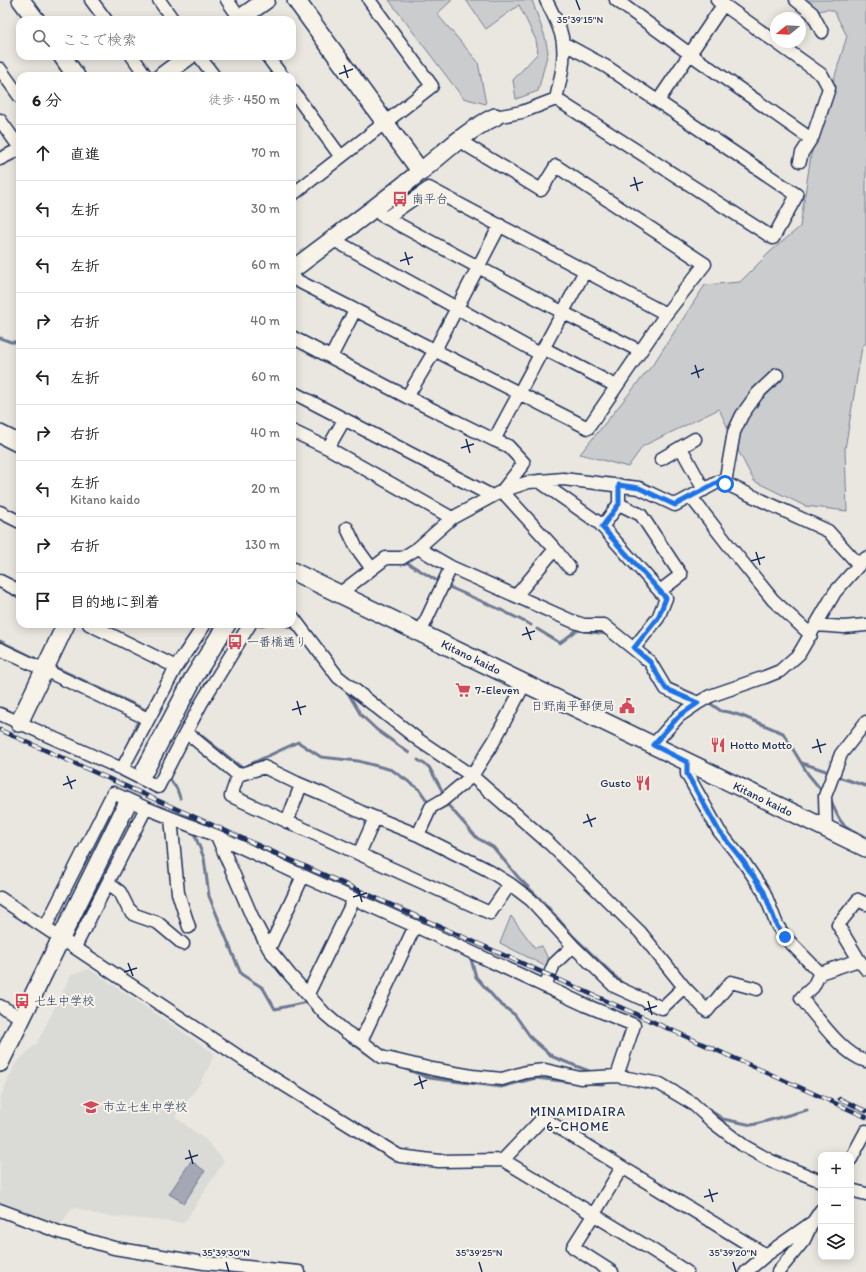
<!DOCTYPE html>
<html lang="ja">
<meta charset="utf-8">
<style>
:root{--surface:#fff;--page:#f2f2f2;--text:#202124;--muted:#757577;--line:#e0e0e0}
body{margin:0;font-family:Itim,"Klee One",sans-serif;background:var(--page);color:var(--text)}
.controls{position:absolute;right:12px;bottom:12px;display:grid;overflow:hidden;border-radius:8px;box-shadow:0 2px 10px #0003}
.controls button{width:36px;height:36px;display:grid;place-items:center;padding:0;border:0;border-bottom:1px solid var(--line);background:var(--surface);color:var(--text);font:20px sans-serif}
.compass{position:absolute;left:770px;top:12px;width:36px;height:36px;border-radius:50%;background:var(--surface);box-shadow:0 2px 10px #0003;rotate:252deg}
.stop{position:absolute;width:12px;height:12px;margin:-9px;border:3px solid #1a73e8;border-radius:50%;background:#fff}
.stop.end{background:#1a73e8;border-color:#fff;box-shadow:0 1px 4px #0008}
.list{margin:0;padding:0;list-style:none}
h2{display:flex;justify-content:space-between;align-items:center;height:52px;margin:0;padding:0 16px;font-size:17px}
h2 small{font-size:13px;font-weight:400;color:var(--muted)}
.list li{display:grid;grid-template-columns:26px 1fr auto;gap:12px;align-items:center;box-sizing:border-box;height:56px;padding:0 16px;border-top:1px solid var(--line)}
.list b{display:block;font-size:15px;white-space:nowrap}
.list p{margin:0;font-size:13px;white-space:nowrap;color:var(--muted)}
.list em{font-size:13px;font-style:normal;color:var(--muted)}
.icon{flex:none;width:22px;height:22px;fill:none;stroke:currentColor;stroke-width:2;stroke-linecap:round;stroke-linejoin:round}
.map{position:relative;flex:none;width:866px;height:1272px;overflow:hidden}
.search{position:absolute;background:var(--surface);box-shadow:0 2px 10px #0003;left:16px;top:16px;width:280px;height:44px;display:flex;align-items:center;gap:10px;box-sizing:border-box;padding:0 14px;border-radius:12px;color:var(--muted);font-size:15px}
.panel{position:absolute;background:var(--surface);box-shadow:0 2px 10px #0003;left:16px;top:72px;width:280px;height:556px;border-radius:12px}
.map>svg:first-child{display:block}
.built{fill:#dadad6}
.green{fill:#cbcccd;stroke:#737e96}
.water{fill:#a3a8b4;stroke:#6d7892}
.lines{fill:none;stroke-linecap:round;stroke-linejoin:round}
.stream{stroke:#6d7892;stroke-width:3}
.secondary-tunnel{stroke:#c1c2c6;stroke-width:17;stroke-dasharray:17 8;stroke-linecap:butt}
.street-casing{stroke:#1b2f5e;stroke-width:15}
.secondary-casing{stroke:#1b2f5e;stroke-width:20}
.street{stroke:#f7f3e8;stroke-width:12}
.secondary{stroke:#f7f3e8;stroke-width:17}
.rail-casing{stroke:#1b2f5e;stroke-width:4.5}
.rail{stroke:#f7f3e8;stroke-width:3;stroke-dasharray:9;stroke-linecap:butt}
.route{stroke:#1a73e8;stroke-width:5}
.ticks{fill:none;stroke:#1b2f5e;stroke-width:1.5}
.labels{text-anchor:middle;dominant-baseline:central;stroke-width:4;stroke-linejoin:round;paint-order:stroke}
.poi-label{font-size:12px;fill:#1b2f5e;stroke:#f7f3e8;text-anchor:start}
.street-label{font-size:12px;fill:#1b2f5e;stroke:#f7f3e8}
.neighbourhood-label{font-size:13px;letter-spacing:1px;fill:#1b2f5e;stroke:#f7f3e8}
.ticks-label{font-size:10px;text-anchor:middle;fill:#1b2f5e;stroke:#f7f3e8;stroke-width:4;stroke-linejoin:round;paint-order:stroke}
</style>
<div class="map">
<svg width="866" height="1272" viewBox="0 0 866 1272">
<rect width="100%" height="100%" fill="#eae7e0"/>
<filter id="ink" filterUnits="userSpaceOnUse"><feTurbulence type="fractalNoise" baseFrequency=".025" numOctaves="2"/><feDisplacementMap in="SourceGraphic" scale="8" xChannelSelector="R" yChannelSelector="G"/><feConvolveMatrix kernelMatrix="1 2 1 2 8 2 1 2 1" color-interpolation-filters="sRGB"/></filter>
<g filter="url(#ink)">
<path class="built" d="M89 969 214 1053 209 1067 198 1086 175 1117 207 1141 224 1161 184 1223 99 1215 73 1207 58 1228 0 1201V1098L15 1064 37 1043 71 975Z"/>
<path class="green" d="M389 0H452L437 14 478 62 486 104 463 98Z
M466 0H532L545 37 548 52 538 91 516 99 513 80 538 53 536 40 519 5 486 29Z
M806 0H866V343L862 347 845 449 847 511 805 506 754 481 740 454 719 409 643 446 628 467 580 454 654 363 705 285 740 282 771 251 800 227 811 155 847 36 834 11 827 9 819 11Z
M511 916 535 948 542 946 549 961 545 966 500 943Z"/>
<path class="water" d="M191 1161 205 1171 184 1203 169 1194Z"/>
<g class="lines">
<path class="stream" d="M0 338 11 342H20
M402 562H406L439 582
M449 587 497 608 531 625
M281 624 296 629
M259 626 266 624
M537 629 560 643 577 630 607 634
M0 641 35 658
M57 668 144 709
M670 684 693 694
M345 688 361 715 377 730 409 753
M711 704 721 711 729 712 742 716 783 733 808 774 822 791
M198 733 242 768 298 742 321 757 358 761 392 770 419 789 430 805
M131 738 137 723
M418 760 429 767 444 794
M802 763 829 772
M169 778 177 789 180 798
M841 778 866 786
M831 800C840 825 842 826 866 837
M440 809 448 805 477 838 493 847 518 877 546 905 572 935 622 983 625 985
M193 831 204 858 209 896 241 974 263 988 275 1009 307 1002 308 1003
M471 959 476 977 499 1003 515 1015 532 1039 553 1057 594 1073
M346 1039 371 1056
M406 1069 429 1078 501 1087 536 1078 570 1082
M588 1083 602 1084 610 1081
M702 1105 723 1119 752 1125 807 1110"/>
<path class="secondary-tunnel" d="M127 804 145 770"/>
<defs>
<path id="street" d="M91 0 106 20
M159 0 173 20
M227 0 241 20
M616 0 690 54 811 139
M717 0 822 75 829 88 813 136 802 153 800 161
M796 0 812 13 822 32
M132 56 146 76
M199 56 214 76
M267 56 282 76
M0 69 20 97
M292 90 341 157
M556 99 773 238 797 195 607 67 563 43
M658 101 723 5
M495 117 522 112 556 99C560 81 565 63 563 44 562 29 552 13 546 0
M0 120 20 148
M0 159 20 149
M292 195 432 86 369 0
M381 215 562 312 640 351
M386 218 429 188 666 314
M332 239 540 354
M292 278 588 428 666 314 705 264 556 166 541 190 458 140
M292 337 407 397 494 440 585 271
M543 348 616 386
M331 357 355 310
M292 392 492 496
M407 397 435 350 500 225
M292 431 328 448 452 518
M494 440 508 446 524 463 502 491 555 549 569 567
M328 448 344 420
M681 448 704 490
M661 459 695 439
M539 481 599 523 666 598 658 618 634 648
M725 483 734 432 742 415 757 394 777 375
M691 497 730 547 773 600 811 635
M619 504 641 515 681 575 660 591
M0 512 20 522
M602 527 619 504V485
M347 528 356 547 372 569
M418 548 451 567 572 621 584 625H604L650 662 666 689 698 703
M0 581 20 591
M339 594 386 558H402L418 548 452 518 502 491 529 482 563 479 639 488 675 505 720 481 828 531 859 565
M516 596 555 549
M292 616 338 677 420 741 472 776 550 844 640 932 684 987 707 1011 731 982 757 989
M89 624 176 667
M205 624 176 667 122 769 158 787 186 732 202 702 250 624
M816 625 844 627 866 625
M420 633 451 567
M0 649 148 719
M0 714 122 769
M186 732 238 775 264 767 297 783 323 794 361 812 418 835 431 807 443 800 472 776 494 741 525 683
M653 745 679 716 698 703 710 696 765 677 780 671 799 654 835 592 859 565 866 558
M687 762V774L719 831 743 861 764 892 777 925 785 937 820 973 859 960 866 969
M238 775 231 796 490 913 510 884
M171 818 178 893 189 927
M287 822 301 785
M826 829 825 796 841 754 866 722
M418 835 486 869 510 884 531 900 573 946 614 986 662 1008 684 987
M217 836 253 919 269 949 290 975 325 1014 346 1032 361 1041 382 1057 432 1069 472 1076 502 1079 526 1072 545 1070 580 1078 617 1076 660 1084 692 1103 714 1123 744 1146 771 1161 821 1181
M359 854 375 818
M108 883 120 892 128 908 135 915 158 923 183 944
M0 898 244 1060 396 1154 400 1156 439 1161 503 1160 649 1248 687 1272
M45 928 113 793 146 808 217 836 303 876 415 926 585 1005 634 1025 617 1076
M75 947 146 808
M269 949 303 876
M859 960 838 925 858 900 866 904
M820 973 813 987 801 998C818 1018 842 1054 866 1061
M545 986 554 964 573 946
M308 994 354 899
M0 1006 22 1018
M361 1041 415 926
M851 1159 866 1131
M503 1160 543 1118 622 1167 766 1255
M851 1190 866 1194
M0 1210 59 1232 114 1248 204 1263 299 1272
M612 1272 573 1247 594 1214 622 1167
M746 1272 766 1255 813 1222 821 1210
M778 1272 804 1240 812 1223"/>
<path id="secondary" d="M21 0 36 20
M296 0 421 172
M238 20 266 0
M62 56 76 76
M162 76 189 56
M292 270C335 237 379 206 421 171 445 152 467 130 495 117
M0 434 20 444
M292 571 866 848
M19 723 66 624
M145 770 194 677 227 624
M0 1063 61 938 127 804"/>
</defs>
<use href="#street" class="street-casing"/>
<use href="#secondary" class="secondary-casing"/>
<use href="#street" class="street"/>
<use href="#secondary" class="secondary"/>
<defs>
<path id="rail" d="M0 730 866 1117
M840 1099 866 1111"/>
</defs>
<use href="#rail" class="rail-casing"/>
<use href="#rail" class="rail"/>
</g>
</g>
<g class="lines" filter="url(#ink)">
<path class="route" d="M725 484 720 481 675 505 639 488 619 485V504L602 527 666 598 658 618 634 648 650 662 666 689 698 703 679 716 653 745 687 762V774L719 831 743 861 764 892 777 926 785 937"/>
</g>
<path class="ticks" d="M576 0 580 10M344 65 348 78M339 74 353 69M634 177 638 191M630 186 643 182M405 252 409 265M400 261 413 257M695 365 699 378M691 374 704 369M466 439 470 453M461 448 474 444M756 552 760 565M751 561 765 557M526 627 531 640M522 635 535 631M297 701 301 715M292 710 306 706M817 739 821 753M812 748 826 744M67 776 72 789M63 785 76 780M587 814 592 827M583 823 596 818M358 888 362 902M353 897 367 893M128 963 133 976M124 972 137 968M648 1001 652 1015M644 1010 657 1006M419 1076 423 1089M414 1085 427 1080M189 1150 193 1164M185 1159 198 1155M709 1189 713 1202M704 1197 718 1193M226 1262 229 1272M479 1262 482 1272M733 1262 736 1272"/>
<defs>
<symbol id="bus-bare" viewBox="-9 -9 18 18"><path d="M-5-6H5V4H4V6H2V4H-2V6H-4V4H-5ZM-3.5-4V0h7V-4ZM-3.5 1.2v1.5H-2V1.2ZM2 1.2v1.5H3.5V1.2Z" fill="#d1495b" stroke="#f7f3e8" stroke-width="2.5" paint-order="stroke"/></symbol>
<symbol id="supermarket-bare" viewBox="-9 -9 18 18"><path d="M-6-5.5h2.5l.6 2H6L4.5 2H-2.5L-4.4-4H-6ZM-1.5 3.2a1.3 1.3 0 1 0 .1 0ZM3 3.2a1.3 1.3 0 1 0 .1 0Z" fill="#d1495b" stroke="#f7f3e8" stroke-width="2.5" paint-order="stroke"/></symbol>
<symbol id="civic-bare" viewBox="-9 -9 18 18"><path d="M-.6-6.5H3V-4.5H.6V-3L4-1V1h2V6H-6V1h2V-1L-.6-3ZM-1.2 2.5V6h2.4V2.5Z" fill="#d1495b" stroke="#f7f3e8" stroke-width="2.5" paint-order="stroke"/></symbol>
<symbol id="restaurant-bare" viewBox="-9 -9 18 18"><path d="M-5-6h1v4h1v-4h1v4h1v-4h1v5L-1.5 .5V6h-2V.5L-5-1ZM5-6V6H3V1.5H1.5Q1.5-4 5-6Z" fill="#d1495b" stroke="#f7f3e8" stroke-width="2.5" paint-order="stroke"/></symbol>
<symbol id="school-bare" viewBox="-9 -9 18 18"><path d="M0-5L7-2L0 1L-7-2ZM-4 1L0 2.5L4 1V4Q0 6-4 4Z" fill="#d1495b" stroke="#f7f3e8" stroke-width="2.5" paint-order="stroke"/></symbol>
</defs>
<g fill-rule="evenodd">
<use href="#bus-bare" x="389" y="188" width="22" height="22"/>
<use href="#bus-bare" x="224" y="631" width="22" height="22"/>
<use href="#supermarket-bare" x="452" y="679" width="22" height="22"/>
<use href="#civic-bare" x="616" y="695" width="22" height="22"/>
<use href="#restaurant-bare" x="707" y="734" width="22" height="22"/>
<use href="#restaurant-bare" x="632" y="772" width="22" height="22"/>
<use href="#bus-bare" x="11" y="990" width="22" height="22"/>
<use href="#school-bare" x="80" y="1096" width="22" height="22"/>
</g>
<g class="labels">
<g class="poi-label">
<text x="412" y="199">南平台</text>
<text x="247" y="642">一番橋通り</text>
<text x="475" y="690">7-Eleven</text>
<text x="615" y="706" text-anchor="end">日野南平郵便局</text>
<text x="730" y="745">Hotto Motto</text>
<text x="631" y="783" text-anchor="end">Gusto</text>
<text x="34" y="1001">七生中学校</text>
<text x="103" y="1107">市立七生中学校</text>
</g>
<g class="street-label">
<text transform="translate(471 657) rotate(26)">Kitano kaido</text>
<text transform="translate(763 799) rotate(26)">Kitano kaido</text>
</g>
<g class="neighbourhood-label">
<text x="578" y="1111">MINAMIDAIRA<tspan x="578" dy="15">6-CHOME</tspan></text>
</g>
</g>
<g class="ticks-label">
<text x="580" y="23">35°39'15"N</text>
<text x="226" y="1256">35°39'30"N</text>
<text x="479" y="1256">35°39'25"N</text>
<text x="733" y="1256">35°39'20"N</text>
</g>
</svg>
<div class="controls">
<button>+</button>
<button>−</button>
<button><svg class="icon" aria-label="layers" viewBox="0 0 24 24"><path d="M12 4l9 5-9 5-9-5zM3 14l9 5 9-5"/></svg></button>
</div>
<svg class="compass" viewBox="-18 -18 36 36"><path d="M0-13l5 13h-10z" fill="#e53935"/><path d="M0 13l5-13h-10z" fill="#757577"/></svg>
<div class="stop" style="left:725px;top:484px"></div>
<div class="stop end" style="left:785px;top:937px"></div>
<div class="search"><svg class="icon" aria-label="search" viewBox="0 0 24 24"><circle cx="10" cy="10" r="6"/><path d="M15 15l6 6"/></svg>ここで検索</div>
<section class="panel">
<h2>6 分<small>徒歩 · 450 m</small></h2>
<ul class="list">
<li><svg class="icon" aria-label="ahead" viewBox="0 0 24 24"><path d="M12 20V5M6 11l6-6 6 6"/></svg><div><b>直進</b></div><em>70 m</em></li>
<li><svg class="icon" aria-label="left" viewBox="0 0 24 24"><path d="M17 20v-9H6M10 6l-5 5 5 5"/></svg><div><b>左折</b></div><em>30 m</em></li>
<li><svg class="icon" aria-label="left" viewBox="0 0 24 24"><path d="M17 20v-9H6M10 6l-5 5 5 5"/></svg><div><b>左折</b></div><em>60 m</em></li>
<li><svg class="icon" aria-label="right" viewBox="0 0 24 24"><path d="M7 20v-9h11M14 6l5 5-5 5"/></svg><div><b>右折</b></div><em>40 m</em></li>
<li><svg class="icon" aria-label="left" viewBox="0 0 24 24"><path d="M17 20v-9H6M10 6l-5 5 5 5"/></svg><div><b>左折</b></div><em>60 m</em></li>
<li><svg class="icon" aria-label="right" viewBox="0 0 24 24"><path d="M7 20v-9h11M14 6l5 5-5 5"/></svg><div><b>右折</b></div><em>40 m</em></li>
<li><svg class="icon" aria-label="left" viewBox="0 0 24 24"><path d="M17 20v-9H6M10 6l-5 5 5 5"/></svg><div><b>左折</b><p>Kitano kaido</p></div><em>20 m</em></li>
<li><svg class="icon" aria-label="right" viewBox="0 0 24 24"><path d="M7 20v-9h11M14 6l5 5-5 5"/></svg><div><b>右折</b></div><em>130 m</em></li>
<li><svg class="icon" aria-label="arrive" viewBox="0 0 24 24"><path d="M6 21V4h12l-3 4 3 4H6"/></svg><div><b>目的地に到着</b></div></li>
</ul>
</section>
</div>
